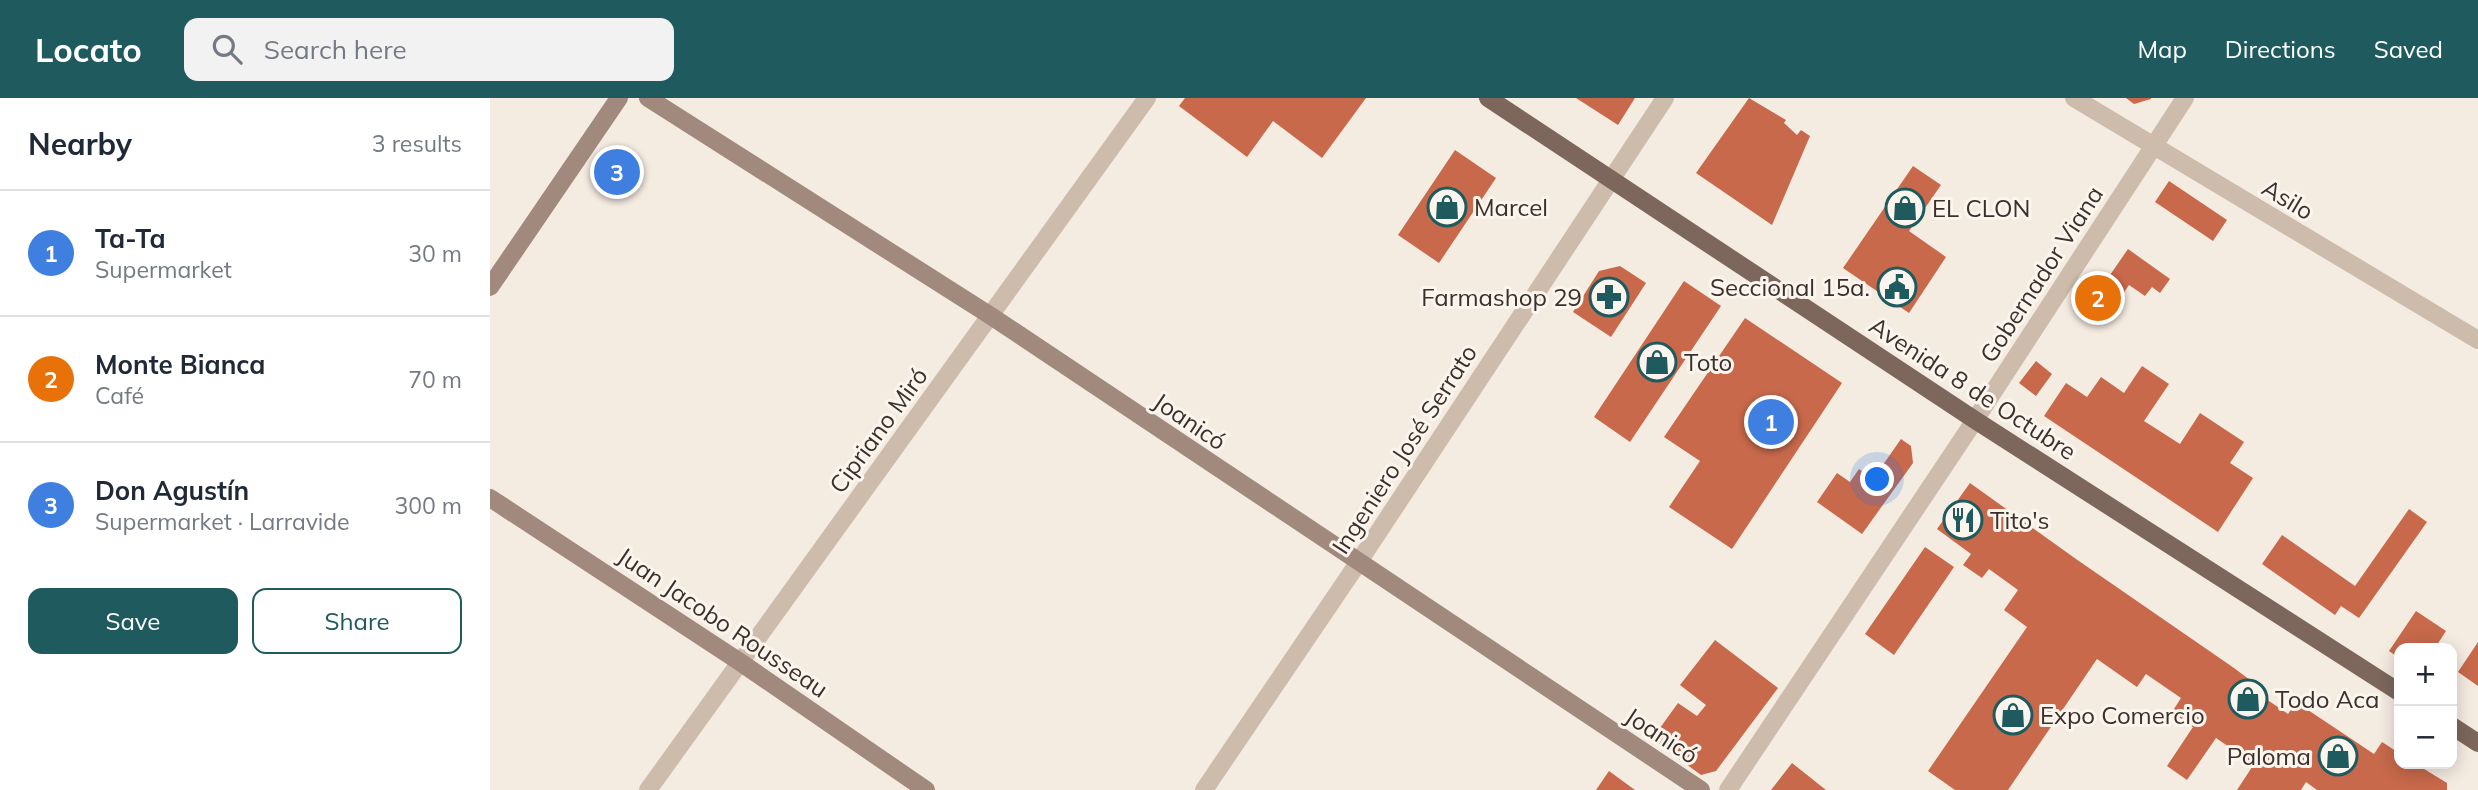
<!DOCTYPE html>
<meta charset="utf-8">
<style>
:root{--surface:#fff;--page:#f2f2f3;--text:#1f2937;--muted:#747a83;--line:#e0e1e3;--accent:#1f5a5e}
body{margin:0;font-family:Mulish,sans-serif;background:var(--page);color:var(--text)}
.controls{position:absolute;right:21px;bottom:21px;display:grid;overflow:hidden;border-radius:14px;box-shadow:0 4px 18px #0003}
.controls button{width:63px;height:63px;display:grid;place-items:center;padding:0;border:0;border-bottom:2px solid var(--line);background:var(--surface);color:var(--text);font:35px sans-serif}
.you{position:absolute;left:1388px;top:382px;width:24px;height:24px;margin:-18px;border:5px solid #fff;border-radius:50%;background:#1a73e8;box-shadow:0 0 0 10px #1a73e833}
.badge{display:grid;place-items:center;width:46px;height:46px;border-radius:50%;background:var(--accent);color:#fff;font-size:23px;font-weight:700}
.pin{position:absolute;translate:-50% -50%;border:4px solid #fff;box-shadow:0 2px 7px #0006}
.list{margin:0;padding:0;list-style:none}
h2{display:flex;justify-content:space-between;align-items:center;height:91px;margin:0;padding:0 28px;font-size:30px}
h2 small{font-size:23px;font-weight:400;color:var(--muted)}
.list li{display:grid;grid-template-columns:46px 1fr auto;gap:21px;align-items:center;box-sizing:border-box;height:126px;padding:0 28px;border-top:2px solid var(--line)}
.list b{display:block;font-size:26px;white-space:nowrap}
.list p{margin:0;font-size:23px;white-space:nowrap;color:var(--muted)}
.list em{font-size:23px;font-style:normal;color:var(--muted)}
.actions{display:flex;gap:14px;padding:21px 28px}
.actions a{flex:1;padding:16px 0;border:2px solid var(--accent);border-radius:14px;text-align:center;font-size:24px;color:var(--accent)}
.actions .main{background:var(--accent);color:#fff}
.icon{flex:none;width:38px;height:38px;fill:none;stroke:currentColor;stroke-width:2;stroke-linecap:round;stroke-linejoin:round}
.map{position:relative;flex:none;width:1988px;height:692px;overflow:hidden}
header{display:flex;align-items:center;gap:42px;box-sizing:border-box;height:98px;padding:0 35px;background:var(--accent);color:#fff}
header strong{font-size:33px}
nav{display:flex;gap:38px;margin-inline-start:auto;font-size:24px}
.search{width:490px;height:63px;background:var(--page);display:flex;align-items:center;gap:18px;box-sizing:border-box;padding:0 24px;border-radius:14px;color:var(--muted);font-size:26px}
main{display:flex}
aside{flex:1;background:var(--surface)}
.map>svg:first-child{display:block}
.building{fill:#c8694b}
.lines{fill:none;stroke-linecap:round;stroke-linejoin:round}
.street{stroke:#cdbbac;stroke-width:18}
.secondary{stroke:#a18a7d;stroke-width:18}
.primary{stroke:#7d675c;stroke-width:18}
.labels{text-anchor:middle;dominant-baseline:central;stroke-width:6;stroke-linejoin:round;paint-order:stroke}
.street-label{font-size:24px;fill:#3b302b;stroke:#fbf5ee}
.poi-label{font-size:24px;fill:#3b302b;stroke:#fbf5ee;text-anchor:start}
</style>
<header>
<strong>Locato</strong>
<div class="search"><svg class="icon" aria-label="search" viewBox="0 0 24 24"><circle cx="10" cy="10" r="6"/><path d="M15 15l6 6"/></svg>Search here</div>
<nav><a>Map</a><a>Directions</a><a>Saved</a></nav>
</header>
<main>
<aside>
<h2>Nearby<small>3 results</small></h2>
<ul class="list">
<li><span class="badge" style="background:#3f7fe0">1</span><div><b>Ta-Ta</b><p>Supermarket</p></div><em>30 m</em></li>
<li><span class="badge" style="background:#e8710a">2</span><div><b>Monte Bianca</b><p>Café</p></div><em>70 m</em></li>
<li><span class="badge" style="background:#3f7fe0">3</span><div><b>Don Agustín</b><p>Supermarket · Larravide</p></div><em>300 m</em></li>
</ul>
<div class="actions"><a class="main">Save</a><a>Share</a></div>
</aside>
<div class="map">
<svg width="1988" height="692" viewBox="0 0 1988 692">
<rect width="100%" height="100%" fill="#f4ebe1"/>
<path class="building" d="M695 0H876L832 60 783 23 757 59 689 8Z
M1086 0H1145L1128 27Z
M1259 0 1296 22 1294 25 1307 37 1311 32 1320 38 1282 127 1206 75Z
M1636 0H1661V1L1644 6Z
M965 52 1006 80 949 165 908 137Z
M1423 68 1451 87 1419 133 1456 159 1419 215 1353 170Z
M1679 83 1737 122 1723 143 1665 104Z
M1638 151 1680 181 1670 195 1662 189 1655 198 1639 187 1620 215 1602 203Z
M1130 168 1156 185 1121 239 1083 214 1109 173Z
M1194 183 1231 208 1140 344 1104 319Z
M1255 220 1352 285 1242 451 1179 409 1210 363 1174 339Z
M1546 263 1562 276 1546 298 1529 285Z
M1652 268 1679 286 1654 323 1690 346 1710 315 1754 344 1740 365 1763 380 1728 434 1554 318 1576 285 1597 299 1611 279 1634 295Z
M1411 341 1421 348 1423 365 1372 436 1327 404 1347 375 1360 384 1369 371 1383 381Z
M1480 385 1586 461 1744 570 1764 585 1760 590 1798 616 1806 604 1884 656 1892 644 1909 655V666H1926L1957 685V692H1827L1816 684 1811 692H1747L1764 666 1726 640 1697 682 1677 668 1703 629 1682 614 1691 600 1656 576 1647 589 1607 561 1518 692H1465L1438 673 1537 529 1514 512 1528 492 1499 471 1492 480 1473 467 1481 456 1447 431Z
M1919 411 1937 424 1869 520 1851 508 1845 517 1772 466 1792 437 1865 488Z
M1435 449 1464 469 1404 557 1375 536Z
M1926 513 1956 533 1945 550H1909V560L1899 553Z
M1225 542 1288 590 1226 673 1211 677 1162 641 1188 605 1207 618 1216 607 1190 587Z
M1988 544V588L1968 574Z
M1302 665 1336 692H1281Z
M1119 673 1145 692H1106Z"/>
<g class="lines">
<path class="street" d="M1584 0 1988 242
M158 692 657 0
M714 692 868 465 1175 0
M1238 692 1485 322 1695 0"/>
<path class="secondary" d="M158 0 501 218 1211 692
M0 189 129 0
M0 400 250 564 436 692"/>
<path class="primary" d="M998 0 1485 322 1909 594
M1962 628 1988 645"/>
</g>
<defs>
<symbol id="shop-ring" viewBox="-11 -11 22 22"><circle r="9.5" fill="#fbf5ee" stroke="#1f5a5e" stroke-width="1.5"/><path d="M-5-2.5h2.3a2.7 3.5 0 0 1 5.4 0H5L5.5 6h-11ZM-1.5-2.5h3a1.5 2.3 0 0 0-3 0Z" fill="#1f5a5e"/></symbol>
<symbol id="civic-ring" viewBox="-11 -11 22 22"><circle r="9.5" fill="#fbf5ee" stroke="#1f5a5e" stroke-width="1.5"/><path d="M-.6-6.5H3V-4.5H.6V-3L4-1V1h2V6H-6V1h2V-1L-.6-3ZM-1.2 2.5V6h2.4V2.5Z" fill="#1f5a5e"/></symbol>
<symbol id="pharmacy-ring" viewBox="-11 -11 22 22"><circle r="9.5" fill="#fbf5ee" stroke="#1f5a5e" stroke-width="1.5"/><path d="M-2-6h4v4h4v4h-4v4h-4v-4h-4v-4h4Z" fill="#1f5a5e"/></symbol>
<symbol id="restaurant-ring" viewBox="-11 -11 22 22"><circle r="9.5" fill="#fbf5ee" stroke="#1f5a5e" stroke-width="1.5"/><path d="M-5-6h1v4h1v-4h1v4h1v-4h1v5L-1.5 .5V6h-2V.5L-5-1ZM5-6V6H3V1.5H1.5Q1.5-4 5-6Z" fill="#1f5a5e"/></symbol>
</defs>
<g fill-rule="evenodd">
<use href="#shop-ring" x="935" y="87" width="44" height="44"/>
<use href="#shop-ring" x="1393" y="88" width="44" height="44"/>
<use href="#civic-ring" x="1385" y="167" width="44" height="44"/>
<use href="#pharmacy-ring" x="1097" y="177" width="44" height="44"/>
<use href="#shop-ring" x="1145" y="242" width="44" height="44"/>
<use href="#restaurant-ring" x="1451" y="400" width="44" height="44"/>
<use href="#shop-ring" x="1736" y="579" width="44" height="44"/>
<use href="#shop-ring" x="1501" y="595" width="44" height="44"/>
<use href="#shop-ring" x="1826" y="636" width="44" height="44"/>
</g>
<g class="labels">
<g class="street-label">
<text transform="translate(1798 101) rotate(31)">Asilo</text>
<text transform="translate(1551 176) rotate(-57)">Gobernador Viana</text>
<text transform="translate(1483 290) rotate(33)">Avenida 8 de Octubre</text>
<text transform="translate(700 323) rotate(34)">Joanicó</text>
<text transform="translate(388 332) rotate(-54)">Cipriano Miró</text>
<text transform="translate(914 351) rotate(-57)">Ingeniero José Serrato</text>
<text transform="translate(233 524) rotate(34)">Juan Jacobo Rousseau</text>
<text transform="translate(1172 637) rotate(33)">Joanicó</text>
</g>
<g class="poi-label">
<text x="984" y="109">Marcel</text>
<text x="1442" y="110">EL CLON</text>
<text x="1380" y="189" text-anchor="end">Seccional 15a.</text>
<text x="1092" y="199" text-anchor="end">Farmashop 29</text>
<text x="1194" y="264">Toto</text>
<text x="1500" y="422">Tito's</text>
<text x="1785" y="601">Todo Aca</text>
<text x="1550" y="617">Expo Comercio</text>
<text x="1821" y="658" text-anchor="end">Paloma</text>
</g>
</g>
</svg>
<div class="controls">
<button>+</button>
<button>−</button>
</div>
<div class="you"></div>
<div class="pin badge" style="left:1281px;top:324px;background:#3f7fe0">1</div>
<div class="pin badge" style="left:1608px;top:200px;background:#e8710a">2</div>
<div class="pin badge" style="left:127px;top:74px;background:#3f7fe0">3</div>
</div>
</main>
